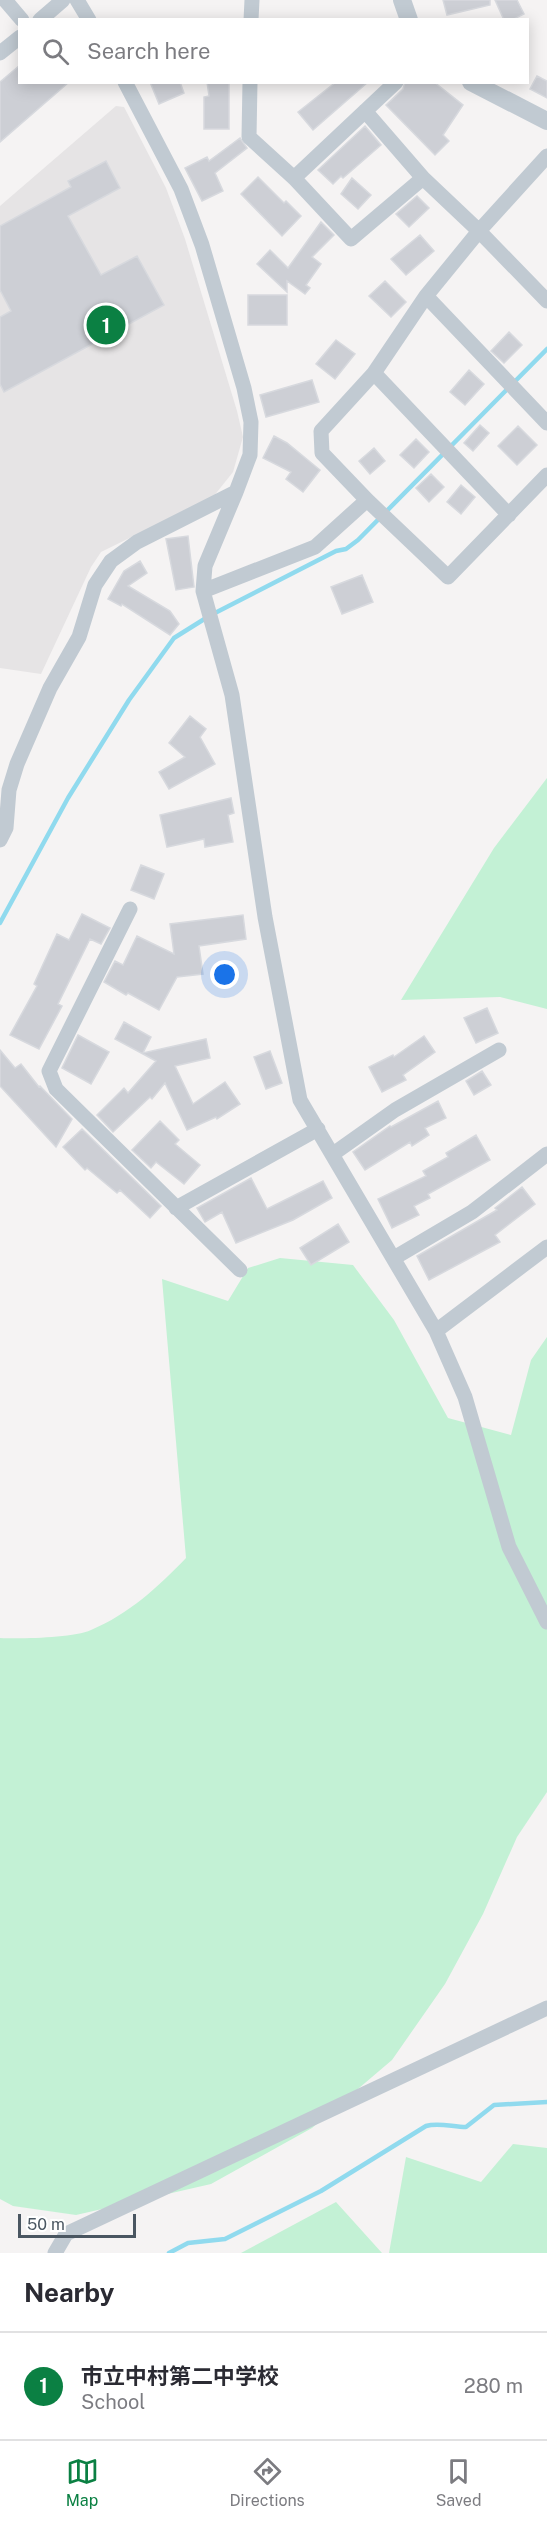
<!DOCTYPE html>
<meta charset="utf-8">
<style>
:root{--surface:#fff;--page:#f2f2f3;--text:#2b2b33;--muted:#7c7c81;--line:#e1e1e2;--accent:#0b8043}
body{margin:0;font-family:"Public Sans","Noto Sans JP",sans-serif;background:var(--page);color:var(--text)}
.scale{position:absolute;left:18px;bottom:15px;width:118px;box-sizing:border-box;padding-left:6px;border:3px solid #4a5661;border-top:0;font-size:16px;line-height:21px;white-space:nowrap;color:#4a5661;-webkit-text-stroke:4px #fff;paint-order:stroke}
.you{position:absolute;left:225px;top:975px;width:21px;height:21px;margin:-15px;border:4px solid #fff;border-radius:50%;background:#1a73e8;box-shadow:0 0 0 9px #1a73e833}
.badge{display:grid;place-items:center;width:39px;height:39px;border-radius:50%;background:var(--accent);color:#fff;font-size:20px;font-weight:700}
.pin{position:absolute;translate:-50% -50%;border:3px solid #fff;box-shadow:0 2px 6px #0006}
.list{margin:0;padding:0;list-style:none}
h2{display:flex;justify-content:space-between;align-items:center;height:78px;margin:0;padding:0 24px;font-size:26px}
h2 small{font-size:20px;font-weight:400;color:var(--muted)}
.list li{display:grid;grid-template-columns:39px 1fr auto;gap:18px;align-items:center;box-sizing:border-box;height:108px;padding:0 24px;border-top:2px solid var(--line)}
.list b{display:block;font-size:22px;white-space:nowrap}
.list p{margin:0;font-size:20px;white-space:nowrap;color:var(--muted)}
.list em{font-size:20px;font-style:normal;color:var(--muted)}
.icon{flex:none;width:33px;height:33px;fill:none;stroke:currentColor;stroke-width:2;stroke-linecap:round;stroke-linejoin:round}
.map{position:relative;flex:none;width:547px;height:2253px;overflow:hidden}
.search{position:absolute;background:var(--surface);box-shadow:0 3px 15px #0003;left:18px;right:18px;top:18px;height:66px;display:flex;align-items:center;gap:15px;box-sizing:border-box;padding:0 21px;border-radius:0px;color:var(--muted);font-size:22px}
.sheet{height:186px;background:var(--surface)}
nav{display:flex;justify-content:space-around;align-items:center;box-sizing:border-box;height:84px;border-top:2px solid var(--line);background:var(--surface);font-size:16px;color:var(--muted)}
nav a{display:grid;justify-items:center;gap:3px}
nav .on{color:var(--accent)}
.map>svg:first-child{display:block}
.education{fill:#e6e4e5}
.green{fill:#c3f1d5}
.lines{fill:none;stroke-linecap:round;stroke-linejoin:round}
.stream{stroke:#90daee;stroke-width:4.5}
.building{fill:#cdcfd5;stroke:#d7d9de;stroke-width:1.5}
.minor{stroke:#c1cad2;stroke-width:15}
.tertiary{stroke:#c1cad2;stroke-width:18}
</style>
<div class="map">
<svg width="547" height="2253" viewBox="0 0 547 2253">
<rect width="100%" height="100%" fill="#f5f3f3"/>
<path class="education" d="M116 106 124 107 166 188 185 239 237 411 243 437 233 472 213 497 101 552 91 567 41 674 0 668V206Z"/>
<path class="green" d="M547 778V1009L500 997 401 1000 494 848Z
M280 1258 353 1265 394 1320 448 1418 511 1435 531 1360 547 1337V1792L517 1837 483 1914 445 1984 392 2060 312 2128 211 2184 76 2215 13 2206 0 2199V1638C21 1639 73 1638 91 1630 129 1614 158 1587 186 1558L162 1279 228 1301 248 1268Z
M513 2144 547 2148V2253H389L406 2157 481 2182Z
M336 2202 382 2253H241Z"/>
<g class="lines">
<path class="stream" d="M213 614 336 551 346 549 358 540 547 349
M0 923 68 798 129 700 174 638 206 618
M169 2253 188 2243 225 2239 321 2191 426 2126C438 2122 453 2127 466 2127L494 2105 547 2102"/>
</g>
<path class="building" d="M443 0H490V5L447 15Z
M495 0H517L524 14 512 20H504Z
M20 65V82H69L0 142V82Z
M537 76 547 81V98L530 89Z
M150 82H180L184 93 159 104Z
M207 82H229V129H204V97L209 96Z
M336 82H368L313 130 298 112Z
M405 82H434L463 105 443 135 449 141 435 155 386 105 403 89Z
M365 126 381 145 343 178 341 176 333 184 318 170Z
M240 138 247 148 215 173 223 191 202 201 185 168 207 157 209 161Z
M106 161 120 188 68 216 101 275 137 256 164 305 4 392 0 384V317L11 311 0 290V226L71 187 68 181Z
M258 177 284 203 286 201 301 216 282 236 241 194Z
M352 178 371 195 358 209 341 194Z
M417 196 429 208 409 227 396 214Z
M321 222 334 235 312 257 321 264 306 285 310 288 305 294 287 281V292L257 264 270 250 288 268Z
M420 235 434 251 406 275 391 259Z
M385 281 406 302 391 317 369 296Z
M248 295H287V325H248Z
M509 332 522 345 504 363 491 351Z
M336 340 355 354 335 379 316 364Z
M469 370 484 384 465 405 450 392Z
M312 380 319 402 266 417 260 395Z
M480 425 489 433 473 451 464 443Z
M518 426 537 445 517 465 498 446Z
M274 436 287 443 320 470 303 492 286 479 291 472 263 458Z
M416 439 429 452 414 468 400 455Z
M374 448 385 461 370 474 359 461Z
M431 474 444 487 429 502 416 488Z
M461 485 475 497 461 514 447 502Z
M188 536 194 587 176 590 166 539Z
M140 561 147 573 128 586 170 611 179 624 170 635 122 604 121 606 108 599 124 571Z
M362 575 373 602 342 614 331 587Z
M190 716 206 729 200 737 215 764 169 789 159 772 185 757 169 743Z
M231 798 234 813 228 815 233 842 205 847 204 839 167 847 160 815Z
M141 865 164 874 154 899 131 890Z
M82 914 110 928 101 944 90 939 58 1004 62 1006 39 1049 10 1035 37 986 34 984 57 934 69 940Z
M243 915 246 939 199 946 203 974 177 977 159 1010 128 993 126 995 104 982 115 961 123 965 137 936 174 954 170 924Z
M487 1008 498 1033 476 1043 464 1018Z
M124 1022 151 1037 143 1053 206 1039 210 1058 175 1066 193 1104 225 1082 240 1104 217 1119 216 1117 187 1130 165 1083 152 1099 150 1097 113 1132 97 1115 124 1088 128 1093 156 1061 115 1039Z
M78 1035 109 1052 91 1084 62 1068Z
M424 1036 435 1052 403 1075 406 1080 382 1092 369 1067 393 1055 394 1057Z
M0 1050 15 1068 21 1064 39 1087 40 1086 72 1119 56 1147 0 1086Z
M270 1051 282 1083 266 1089 254 1057Z
M482 1071 491 1085 474 1095 466 1081Z
M438 1101 446 1118 425 1128 429 1135 412 1146 410 1142 365 1170 353 1152 390 1126 391 1127Z
M160 1121 179 1140 175 1144 200 1165 184 1184 156 1162 151 1168 132 1150Z
M82 1129 161 1206 150 1218 120 1190 117 1193 87 1168 85 1170 63 1147Z
M476 1135 490 1160 428 1194 430 1198 414 1206 419 1215 392 1228 378 1199 426 1176 423 1171 448 1157 446 1153Z
M251 1178 267 1209 323 1181 332 1198 293 1220 236 1243 222 1212 205 1222 197 1208Z
M522 1187 535 1204 495 1235 500 1242 429 1280 417 1256 497 1210 495 1208Z
M338 1224 349 1242 311 1265 300 1248Z"/>
<g class="lines">
<path class="minor" d="M5 0 22 20
M77 0 89 20
M40 20 63 0
M251 20 252 0
M0 53 20 37
M250 82 249 137 294 178 351 239 423 178
M365 111 423 178 479 231 547 301
M547 156 479 231 426 296 374 373 321 431 322 453 367 500 448 577 547 475
M294 178 396 82
M426 296 547 423
M374 373 509 515
M236 492 205 566 203 591 232 695 265 917 300 1100 436 1331 465 1397 509 1547 547 1622
M203 591 315 547 367 500
M0 840 6 828 9 790 17 764 50 688 79 637 95 585 111 561 137 542 236 492 250 455 251 422 244 388 202 245 181 189 125 82
M130 909 49 1071 56 1089 240 1270
M333 1154 395 1110 499 1050
M176 1208 318 1129
M394 1258 472 1212 547 1154
M436 1331 547 1247
M55 2253 66 2234 547 2008"/>
<path class="tertiary" d="M402 0 409 20
M471 82 547 121"/>
</g>
</svg>
<div class="scale">50 m</div>
<div class="you"></div>
<div class="pin badge" style="left:106px;top:325px">1</div>
<div class="search"><svg class="icon" aria-label="search" viewBox="0 0 24 24"><circle cx="10" cy="10" r="6"/><path d="M15 15l6 6"/></svg>Search here</div>
</div>
<section class="sheet">
<h2>Nearby<small></small></h2>
<ul class="list">
<li><span class="badge">1</span><div><b>市立中村第二中学校</b><p>School</p></div><em>280 m</em></li>
</ul>
</section>
<nav>
<a class="on"><svg class="icon" aria-label="map" viewBox="0 0 24 24"><path d="M3 6l6-2 6 2 6-2v14l-6 2-6-2-6 2zM9 4v14M15 6v14"/></svg>Map</a>
<a><svg class="icon" aria-label="directions" viewBox="0 0 24 24"><path d="M12 3l9 9-9 9-9-9zM9 14v-3h6M13 9l2 2-2 2"/></svg>Directions</a>
<a><svg class="icon" aria-label="saved" viewBox="0 0 24 24"><path d="M7 4h10v16l-5-4-5 4z"/></svg>Saved</a>
</nav>
